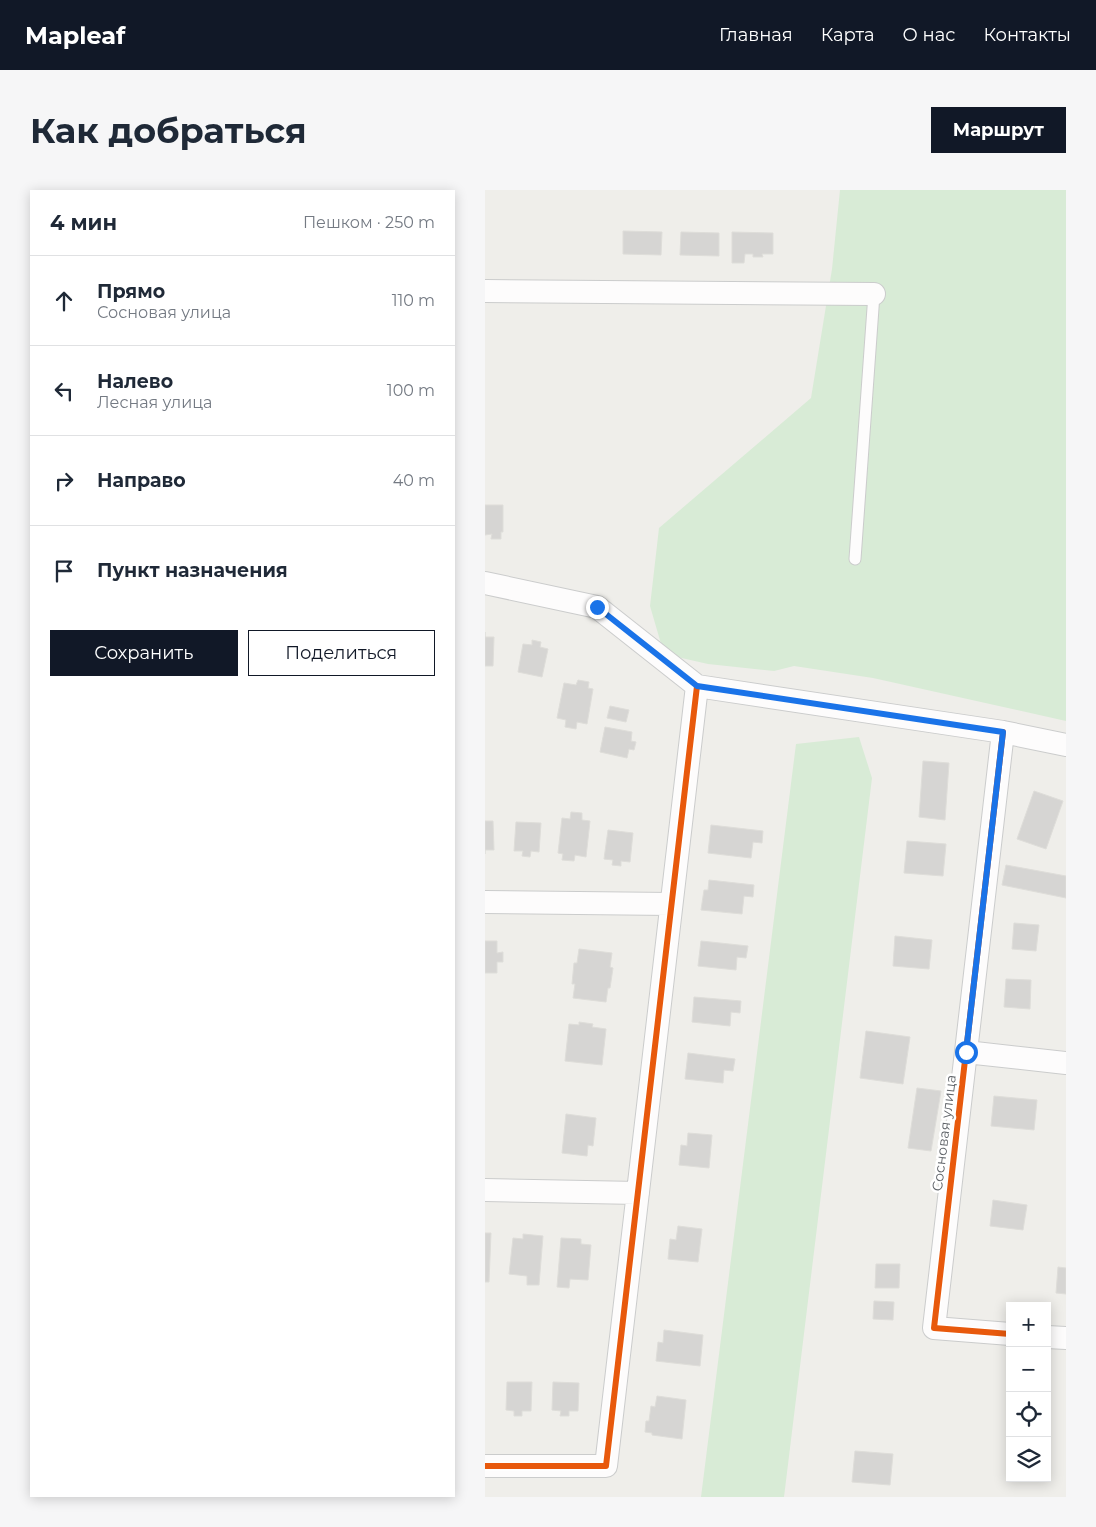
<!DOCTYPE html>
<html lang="ru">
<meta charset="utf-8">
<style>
:root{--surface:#fff;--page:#f6f6f7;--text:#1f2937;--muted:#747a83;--line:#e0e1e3;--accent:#111827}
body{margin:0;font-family:Montserrat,sans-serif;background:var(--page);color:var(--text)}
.controls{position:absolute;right:15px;bottom:15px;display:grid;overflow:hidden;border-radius:0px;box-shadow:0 2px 12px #0003}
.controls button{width:45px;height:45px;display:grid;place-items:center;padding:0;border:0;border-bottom:1px solid var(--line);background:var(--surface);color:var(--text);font:25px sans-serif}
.stop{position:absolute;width:15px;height:15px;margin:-11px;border:4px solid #1a73e8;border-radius:50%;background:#fff}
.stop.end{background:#1a73e8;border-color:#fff;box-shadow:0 1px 5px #0008}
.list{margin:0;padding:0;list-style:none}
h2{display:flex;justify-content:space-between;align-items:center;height:65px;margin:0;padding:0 20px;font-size:21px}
h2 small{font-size:16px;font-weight:400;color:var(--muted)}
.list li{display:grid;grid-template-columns:32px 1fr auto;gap:15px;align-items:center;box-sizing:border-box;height:90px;padding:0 20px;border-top:1px solid var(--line)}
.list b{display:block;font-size:19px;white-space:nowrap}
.list p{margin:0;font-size:16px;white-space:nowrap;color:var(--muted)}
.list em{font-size:16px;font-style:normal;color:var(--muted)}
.actions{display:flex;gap:10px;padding:15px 20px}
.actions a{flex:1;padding:11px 0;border:1px solid var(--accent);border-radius:0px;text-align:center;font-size:18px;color:var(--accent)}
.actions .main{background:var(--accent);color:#fff}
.icon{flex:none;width:28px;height:28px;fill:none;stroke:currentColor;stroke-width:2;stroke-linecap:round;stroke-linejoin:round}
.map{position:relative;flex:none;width:581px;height:1307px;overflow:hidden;border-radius:0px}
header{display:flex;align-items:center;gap:30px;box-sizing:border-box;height:70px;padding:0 25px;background:var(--accent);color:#fff}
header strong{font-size:24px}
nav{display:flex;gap:28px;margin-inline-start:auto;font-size:18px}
.intro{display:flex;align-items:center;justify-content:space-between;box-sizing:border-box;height:120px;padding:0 30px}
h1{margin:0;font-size:35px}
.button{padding:12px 22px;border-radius:0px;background:var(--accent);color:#fff;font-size:18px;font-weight:700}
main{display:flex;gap:30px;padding:0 30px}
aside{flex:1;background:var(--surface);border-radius:0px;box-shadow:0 2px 12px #0003}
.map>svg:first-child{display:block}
.green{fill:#d8ebd6}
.building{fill:#d6d5d3;stroke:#deddd9}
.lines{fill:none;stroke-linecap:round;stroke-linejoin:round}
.service-casing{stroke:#cbcccc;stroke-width:13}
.minor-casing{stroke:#cbcccc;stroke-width:24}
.service{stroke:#fdfcfc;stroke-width:11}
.minor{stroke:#fdfcfc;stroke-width:22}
.cycleway-casing{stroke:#fff;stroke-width:9}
.cycleway{stroke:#e8590c;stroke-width:6}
.route{stroke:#1a73e8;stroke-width:6}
.labels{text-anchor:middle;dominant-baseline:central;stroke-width:5;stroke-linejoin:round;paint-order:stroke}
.street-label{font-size:14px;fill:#5f6368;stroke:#fff}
</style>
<header>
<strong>Mapleaf</strong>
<nav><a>Главная</a><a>Карта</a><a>О нас</a><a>Контакты</a></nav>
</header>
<div class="intro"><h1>Как добраться</h1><a class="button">Маршрут</a></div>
<main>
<aside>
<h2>4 мин<small>Пешком · 250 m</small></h2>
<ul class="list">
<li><svg class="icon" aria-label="ahead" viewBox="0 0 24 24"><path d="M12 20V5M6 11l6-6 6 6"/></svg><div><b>Прямо</b><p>Сосновая улица</p></div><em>110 m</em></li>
<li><svg class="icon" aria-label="left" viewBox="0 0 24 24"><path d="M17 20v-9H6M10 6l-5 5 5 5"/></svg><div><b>Налево</b><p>Лесная улица</p></div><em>100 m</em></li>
<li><svg class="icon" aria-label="right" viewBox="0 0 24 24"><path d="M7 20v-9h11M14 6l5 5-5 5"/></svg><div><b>Направо</b></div><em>40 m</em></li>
<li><svg class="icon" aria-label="arrive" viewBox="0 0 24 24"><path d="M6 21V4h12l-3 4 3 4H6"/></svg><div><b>Пункт назначения</b></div></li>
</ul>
<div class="actions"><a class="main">Сохранить</a><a>Поделиться</a></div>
</aside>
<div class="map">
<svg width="581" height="1307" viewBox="0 0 581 1307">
<rect width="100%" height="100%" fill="#efeeea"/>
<path class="green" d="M355 0H581V531L388 488 309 476 289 481 223 474 179 464 165 416 174 338 326 208 347 79Z
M374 547 387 588 299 1307H216L311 554Z"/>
<path class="building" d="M138 41 177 42 176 65 138 64Z
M196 42 234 43V66L195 65Z
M247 42 288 43V64H277L278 67H268V64H260L259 73H247Z
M0 315H18V342H16V349H6L7 344 0 345Z
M0 442V447H9L8 476H0Z
M47 450 56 452 55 457 63 459 57 487 33 482 38 454 47 455Z
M93 490 104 492 103 498 108 499 102 534 92 532 91 539 80 537 81 530 72 528 79 493 91 495Z
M125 516 144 520 141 532 122 528Z
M120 537 147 542 146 551 151 552 149 560 144 559 142 568 115 562Z
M438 571 464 573 460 630 434 627Z
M549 601 578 611 561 659 532 649Z
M86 622 97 623V630L105 631 101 667 90 665 89 671 77 670 78 664 73 663 77 628 85 629Z
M0 631H8L9 660H0V664Z
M31 632 56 633 54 662 46 661 45 667 37 666 38 661H29Z
M226 635 278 641 277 653 268 652 266 668 223 663Z
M123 640 148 643 145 672 136 671V676L127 675 128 670 119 669Z
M422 651 461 654 458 686 419 683Z
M521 675 581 686V708L517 695Z
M224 690 269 695 268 707 259 706 257 724 216 720 219 700H223Z
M529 733 554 735 551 761 527 759Z
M410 746 447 750 444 779 408 776Z
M0 751H12V763L18 762V772H12V783H0Z
M216 751 263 756 261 768 252 767 251 780 213 776Z
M94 759 127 763 125 777 128 778 125 798H123L121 812 88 808 90 794H87L89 773H92Z
M521 789 546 790 545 819 519 817Z
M209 807 256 811 255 823 246 822 245 836 207 832Z
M94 832 108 834 107 837 121 839 117 875 80 871 84 834 94 835Z
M381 841 425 847 418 894 375 888Z
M203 863 250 869 248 881 239 880 238 893 200 889Z
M432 898 456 901 446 961 423 958Z
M509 906 552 910 549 940 506 936Z
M81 924 111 928 108 956 103 955 102 966 77 963Z
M203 943 227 945 224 978 194 975 196 955 202 956Z
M508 1010 542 1015 538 1040 505 1036Z
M193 1036 217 1039 213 1072 183 1069 185 1049 191 1050Z
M0 1043H6L4 1092H0Z
M38 1044 58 1046 54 1095H42V1086L24 1084 28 1048 38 1049Z
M76 1048 96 1049V1054L106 1055 103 1090 85 1089 84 1098 72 1097Z
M391 1074H415L414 1098H390Z
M573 1077 581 1078V1104L571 1103Z
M389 1111 409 1112 408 1130 388 1129Z
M179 1140 218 1145 215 1176 171 1171 173 1152 178 1153Z
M22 1192H47L46 1221H37V1226H29V1221L21 1220Z
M68 1192 94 1193 93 1221H84V1226H75L76 1221 67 1220Z
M172 1206 201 1210 197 1249 167 1245V1243L160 1242 161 1231H164L166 1216 170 1217Z
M370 1261 408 1264 405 1295 367 1292Z"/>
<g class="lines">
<defs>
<path id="service" d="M370 369 389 104"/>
<path id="minor" d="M0 101 389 104
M0 393 112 417 212 496 518 542 581 555
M518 542 449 1138 525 1144
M0 712 186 714
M481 862 581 873
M0 1000 153 1003
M562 1147 581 1148
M0 1276H121L212 496"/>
</defs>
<use href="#service" class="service-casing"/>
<use href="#minor" class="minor-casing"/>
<use href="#service" class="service"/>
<use href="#minor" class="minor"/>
<defs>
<path id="cycleway" d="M518 542 449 1138 525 1144
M0 1276H121L212 496"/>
</defs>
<use href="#cycleway" class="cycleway-casing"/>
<use href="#cycleway" class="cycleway"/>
</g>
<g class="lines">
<path class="route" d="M112 417 212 496 518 542 481 862"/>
</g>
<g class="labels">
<g class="street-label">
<text transform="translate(459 943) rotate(-83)">Сосновая улица</text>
</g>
</g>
</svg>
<div class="controls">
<button>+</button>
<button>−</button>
<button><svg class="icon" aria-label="locate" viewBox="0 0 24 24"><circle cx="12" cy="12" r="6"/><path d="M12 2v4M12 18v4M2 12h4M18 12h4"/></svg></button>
<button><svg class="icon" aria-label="layers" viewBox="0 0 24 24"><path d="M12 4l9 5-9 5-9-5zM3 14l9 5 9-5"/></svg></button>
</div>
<div class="stop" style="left:481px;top:862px"></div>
<div class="stop end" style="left:112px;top:417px"></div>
</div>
</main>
